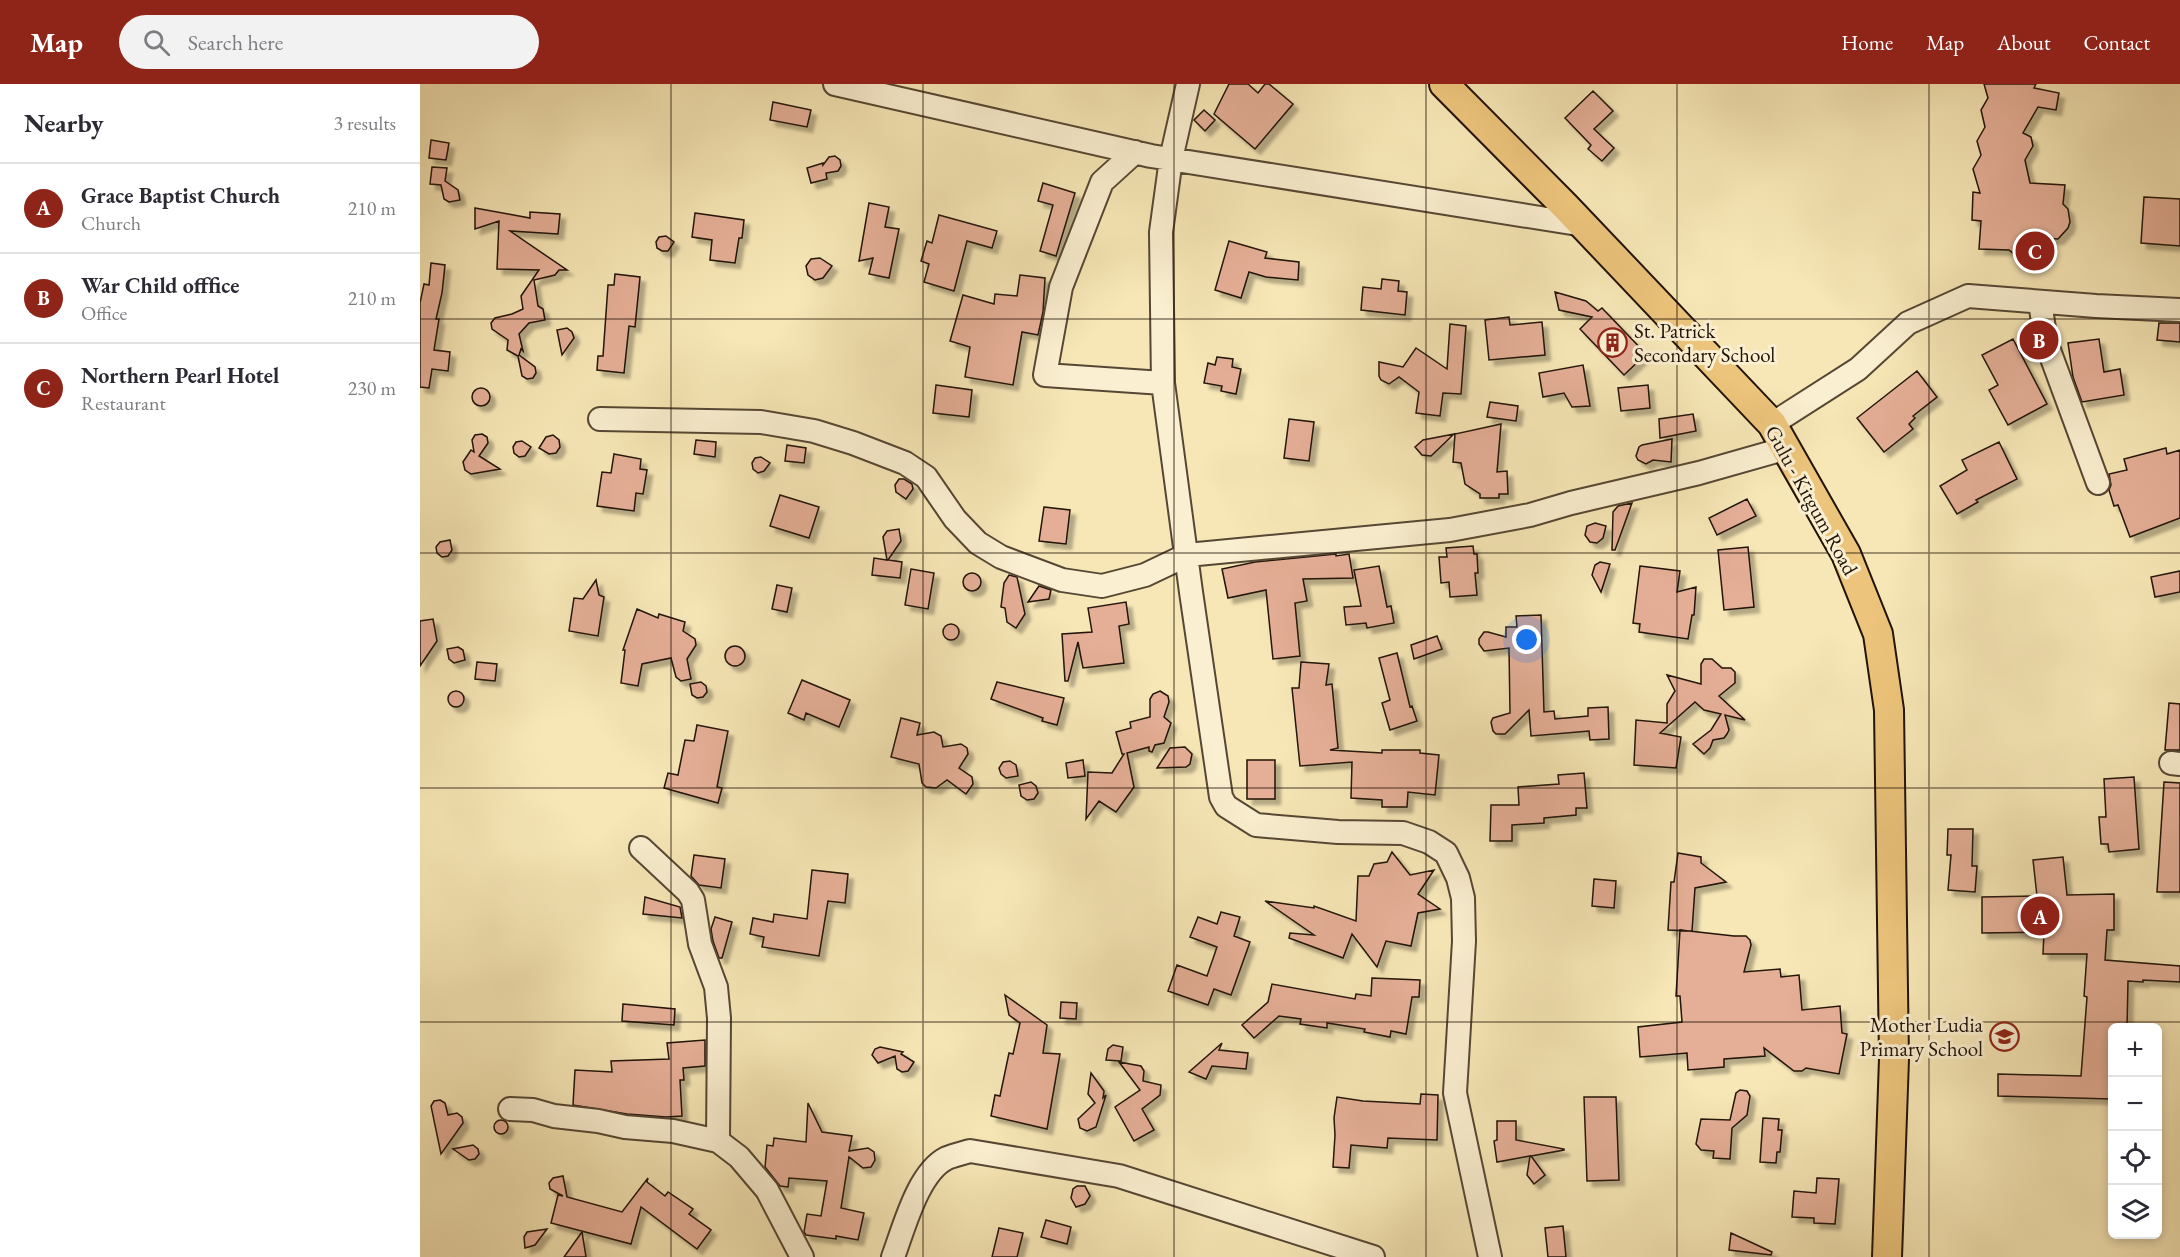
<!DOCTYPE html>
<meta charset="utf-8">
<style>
:root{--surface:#fff;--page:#f2f2f3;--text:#2b2b33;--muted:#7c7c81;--line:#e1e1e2;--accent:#8f2418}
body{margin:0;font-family:"EB Garamond",serif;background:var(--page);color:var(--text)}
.controls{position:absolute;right:18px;bottom:18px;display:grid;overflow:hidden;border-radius:9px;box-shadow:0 3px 9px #0003}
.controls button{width:54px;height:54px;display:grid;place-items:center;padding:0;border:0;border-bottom:2px solid var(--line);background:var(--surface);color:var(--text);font:30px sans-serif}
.you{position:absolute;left:1107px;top:556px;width:21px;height:21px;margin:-15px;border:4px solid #fff;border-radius:50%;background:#1a73e8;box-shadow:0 0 0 9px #1a73e833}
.badge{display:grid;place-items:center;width:39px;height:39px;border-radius:50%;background:var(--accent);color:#fff;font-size:20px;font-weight:700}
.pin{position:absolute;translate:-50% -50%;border:3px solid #fff;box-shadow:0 2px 6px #0006}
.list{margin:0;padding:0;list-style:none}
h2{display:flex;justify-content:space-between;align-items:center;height:78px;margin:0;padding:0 24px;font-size:26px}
h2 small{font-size:20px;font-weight:400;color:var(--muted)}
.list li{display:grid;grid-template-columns:39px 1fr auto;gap:18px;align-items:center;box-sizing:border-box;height:90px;padding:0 24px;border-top:2px solid var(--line)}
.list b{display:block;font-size:22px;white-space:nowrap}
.list p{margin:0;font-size:20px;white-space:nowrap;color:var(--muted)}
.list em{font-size:20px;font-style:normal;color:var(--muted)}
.icon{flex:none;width:33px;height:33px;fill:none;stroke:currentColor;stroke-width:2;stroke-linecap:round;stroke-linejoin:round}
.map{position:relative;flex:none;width:1760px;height:1173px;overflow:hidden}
header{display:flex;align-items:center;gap:36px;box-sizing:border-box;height:84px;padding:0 30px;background:var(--accent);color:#fff}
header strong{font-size:28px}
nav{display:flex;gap:33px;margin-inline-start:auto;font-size:21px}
.search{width:420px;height:54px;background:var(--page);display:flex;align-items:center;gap:15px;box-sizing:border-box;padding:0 21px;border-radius:33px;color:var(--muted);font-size:22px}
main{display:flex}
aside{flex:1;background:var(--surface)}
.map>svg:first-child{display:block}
.building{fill:#e5af97;stroke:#211208;stroke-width:1.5;filter:url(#shadow)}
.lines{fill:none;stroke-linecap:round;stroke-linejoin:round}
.minor-casing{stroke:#564734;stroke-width:26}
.major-casing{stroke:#211208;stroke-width:32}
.minor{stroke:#faefd0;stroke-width:22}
.major{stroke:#ecc47b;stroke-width:28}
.grid{fill:none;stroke:#211208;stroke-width:1.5;stroke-opacity:0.55}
.labels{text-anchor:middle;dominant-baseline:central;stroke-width:6;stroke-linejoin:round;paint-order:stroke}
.poi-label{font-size:21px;fill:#211208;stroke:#faefd0;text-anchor:start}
.street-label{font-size:21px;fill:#211208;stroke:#faefd0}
</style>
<header>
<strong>Map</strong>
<div class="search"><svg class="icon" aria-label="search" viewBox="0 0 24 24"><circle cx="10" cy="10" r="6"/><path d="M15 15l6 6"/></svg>Search here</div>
<nav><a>Home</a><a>Map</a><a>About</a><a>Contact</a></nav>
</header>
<main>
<aside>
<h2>Nearby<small>3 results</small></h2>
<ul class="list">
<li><span class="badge">A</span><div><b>Grace Baptist Church</b><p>Church</p></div><em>210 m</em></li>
<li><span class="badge">B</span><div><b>War Child offfice</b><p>Office</p></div><em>210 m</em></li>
<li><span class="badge">C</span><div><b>Northern Pearl Hotel</b><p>Restaurant</p></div><em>230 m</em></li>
</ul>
</aside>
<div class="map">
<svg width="1760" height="1173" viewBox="0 0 1760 1173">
<defs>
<filter id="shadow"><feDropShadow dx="5.5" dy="5.5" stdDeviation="1.5" flood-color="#0004"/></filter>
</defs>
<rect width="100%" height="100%" fill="#f7e7b6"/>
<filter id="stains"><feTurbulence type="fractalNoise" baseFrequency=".00333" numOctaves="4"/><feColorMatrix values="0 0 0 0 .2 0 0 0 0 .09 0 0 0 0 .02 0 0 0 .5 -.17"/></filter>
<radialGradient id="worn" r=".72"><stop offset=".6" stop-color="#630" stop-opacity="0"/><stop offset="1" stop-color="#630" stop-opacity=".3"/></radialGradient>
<path class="building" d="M809 0H828L838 9 845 0H849L873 20 835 65 794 30Z
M1564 0H1616L1614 4 1639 9 1636 26 1618 23 1603 49 1611 53 1613 62 1605 76 1610 99 1645 101 1643 120 1648 125 1650 138 1648 144 1638 155 1625 154 1621 168 1612 174H1599L1589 166 1559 165 1561 137 1552 136 1553 108 1560 109 1553 85 1561 71 1557 57 1565 43 1561 26 1568 14Z
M1173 7 1193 27 1174 45 1194 64 1182 77 1168 65 1171 61 1145 34Z
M353 18 391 26 387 43 350 36Z
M784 26 795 36 785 47 774 36Z
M11 56 29 59 26 76 9 74Z
M415 72 420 76 421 82 418 87 406 89 407 95 391 99 387 84 403 79V81L409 73Z
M12 83 27 84 25 97 38 106 40 116 29 118 24 115 21 101 10 100Z
M623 99 655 109 636 172 620 167 633 121 618 117Z
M1724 113 1760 115V162L1721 159Z
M449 119 469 123 465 143 479 145 469 194 449 190 453 174 439 177Z
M55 124 110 134V128L140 130 138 150 90 147 147 186H139L135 191 114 196 118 222 123 225 125 236 109 239 99 250 103 267 101 265 99 271 115 283 116 289 113 294 107 295 102 292 98 272 87 266 88 256 72 245 71 239 75 234 92 230 103 225 101 212 119 186 77 185 79 137 55 145Z
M275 129 324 136 322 154H319L315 179 290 176 292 156 272 153Z
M519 131 577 147 572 164 547 157 534 207 504 198 509 180 501 177 507 157 512 159Z
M246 152 254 158 248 167H242L237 164 236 158 239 153Z
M809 157 847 168 845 174 879 178 878 196 846 193 829 188 821 214 795 206Z
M400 174 412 182 403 194 395 196 388 191 386 182 391 175Z
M11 179 25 181 22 209 16 235H19L14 266 30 268 28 287 12 285 9 304 0 303V219L4 200 9 201Z
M195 190 220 193 215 243 209 242 204 289 177 286 178 272H183L188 201H194Z
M600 191 625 194 623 228 618 251 602 248 593 301 545 293 550 263 530 257 543 211 574 220 575 210 597 212Z
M962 195 979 197 978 207 987 208 985 231 941 226 943 203 961 205Z
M1135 208 1166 217 1178 227 1182 224 1226 270 1204 291 1160 245 1172 233 1139 226Z
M1089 233 1090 241 1122 238 1125 271 1069 276 1065 236Z
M1739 239H1760V258L1737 256Z
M1030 240 1046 242 1041 310 1023 309 1020 332 996 329 999 308 979 293 969 300 961 296 959 292V278L983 283 996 264 1027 285Z
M147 244 152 248 154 254 142 271 137 246Z
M1593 255 1627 320 1588 341 1569 306 1578 301 1562 271Z
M1679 255 1684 288 1700 285 1704 311 1662 318 1653 293 1648 259Z
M797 273 813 275 812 283 821 285 816 310 801 307 802 302 784 299 788 279 795 281Z
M1163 281 1170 322 1152 323 1144 309 1123 313 1119 289Z
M1497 287 1517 313 1493 332 1495 334 1489 340 1493 345 1464 368 1437 334Z
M516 301 552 306 549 333 513 329Z
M1228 301 1230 324 1201 327 1198 304Z
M52 313a9 9 0 1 1 18 0a9 9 0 1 1-18 0Z
M1070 318 1098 322 1096 337 1067 333Z
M1273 330 1276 347 1240 354 1239 335Z
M869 335 894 338 889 377 864 374Z
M1081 340 1077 388 1087 387 1088 410H1079V414H1060V410L1045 400 1041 379 1033 378 1035 350Z
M62 350 67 353 68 359 59 372 80 385 51 390 45 386 43 378 51 366 54 368 52 356 55 351Z
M1034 350 1011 372 1002 371 995 363 1003 356Z
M133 351 139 356 140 363 136 369 129 370 119 364 126 353Z
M1252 355 1251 378 1233 376 1226 380 1218 376 1216 372 1219 363 1222 361Z
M276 356 296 358 295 373 274 370Z
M102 357 111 363 105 372 99 373 94 369 93 363 96 358Z
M1579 358 1597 395 1556 416 1558 418 1537 430 1520 402 1547 386 1542 376Z
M367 361 386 364 384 379 365 377Z
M1746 364 1747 370 1760 366V434L1710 453 1698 421 1694 422 1689 406 1691 401 1689 390 1707 386 1704 375Z
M194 370 221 375 220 385 227 386 223 410 216 409 214 427 177 422 182 388 191 389Z
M341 373 350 379 344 387 338 389 333 385 332 379 335 374Z
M479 395H484L492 400 493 405 486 415 476 408 475 401Z
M360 411 399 423 389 454 350 442Z
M1327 415 1336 432 1297 451 1289 434Z
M1212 419 1195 466H1192L1193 428 1198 422Z
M624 423 650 426 646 460 619 457Z
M1175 439 1186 442 1183 454 1177 459 1170 458 1165 451 1167 442Z
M479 445 481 457 468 476 482 478 480 494 452 491 454 474 467 476 463 453 467 447Z
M30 456 32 466 28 472 22 473 17 469 16 463 20 458Z
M1053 462 1054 470H1057L1058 489H1055L1057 511 1030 513 1029 498 1021 499 1019 473H1027L1026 464Z
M1328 463 1334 523 1304 526 1298 466Z
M916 470V472L929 470 933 494 883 495 887 517 875 519 880 572 853 575 846 506 808 514 802 485 835 478Z
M1180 478 1190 480 1181 508 1172 491 1175 481Z
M959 482 967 523 971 522 974 539 947 544 946 539 926 541 924 523 941 522 934 486Z
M1220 482 1260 487 1257 508 1276 503 1274 531H1272L1268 555 1219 548 1220 540 1213 539Z
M491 485 514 489 508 525 485 521Z
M1760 487V508L1735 513 1731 493Z
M543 498a9 9 0 1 1 18 0a9 9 0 1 1-18 0Z
M589 491 597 493 605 530 596 544 587 538 585 524 581 523 584 499Z
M176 496 179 511 184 513 178 552 149 547 154 514 163 515Z
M357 501 372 504 367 528 352 525Z
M619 502 631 506 629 515 608 518Z
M706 518 709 540 699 542 704 579 663 584 658 558 648 597H645L642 550 672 548 668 524Z
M217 525 238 534 239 530 265 538 263 547 275 555 276 561 267 575 271 595 261 597 256 593 251 574 222 580 218 602 201 599 205 566H203Z
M1121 531 1124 628 1134 627 1135 635 1168 632V624L1188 623 1189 655 1170 656 1169 647 1111 652 1109 626 1085 650H1076L1073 647 1071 638 1073 634 1090 629 1089 564 1064 567 1059 560V555L1064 548H1068L1086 553V543H1097L1096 532Z
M13 535 17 557 0 582V537Z
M523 548a8 8 0 1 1 16 0a8 8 0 1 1-16 0Z
M1017 552 1022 565 994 575 991 561Z
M305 572a10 10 0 1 1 20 0a10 10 0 1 1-20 0Z
M38 563 43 566 45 576 34 579 29 575 27 565Z
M977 569 990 623 992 622 997 637 970 646 962 619 970 616 959 574Z
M1284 575H1292L1302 584H1311L1315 588V599L1299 612 1325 636 1305 631 1309 646 1307 650 1304 654 1293 656 1290 664 1284 670 1273 660 1291 646 1301 630 1284 626 1275 618 1240 649 1261 653 1256 684 1214 681 1216 636 1247 639V620L1255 607 1247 591 1281 600V580Z
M57 578 77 580 75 597 55 595Z
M881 578 909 580 906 601 912 600 918 664 910 666 962 669V666H1000V669L1019 671 1015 711 988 708 987 723H962V716L931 714 932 678 880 682 872 604H879Z
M382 596 430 616 419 643 386 629 384 636 368 629Z
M281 598 286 602 287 608 283 613 277 614 272 611 270 600Z
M577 598 644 614 637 641 622 637 623 634 571 615Z
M740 607 748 612 749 618 744 633 751 639 744 659 735 661 732 668 729 667V663L707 669 714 703 696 728 679 717 666 735 668 688 692 689 704 670H702L696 648 711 644 710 638 730 633V615L733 610Z
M28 615a8 8 0 1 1 16 0a8 8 0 1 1-16 0Z
M1749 619 1760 620V666H1745Z
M481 634 500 639 497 651 514 648 521 652 523 663 541 660 547 664 548 670 539 684 552 693 553 700 546 710 527 696 516 704 506 703 502 699 499 680 471 673Z
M277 641 308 647 297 703 302 704 298 719 244 704 248 689 258 691 265 656 274 657Z
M765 663 772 670 770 680 766 683 737 684 750 664Z
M663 676 665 692 648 694 646 679Z
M827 676H855V715H827Z
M590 677 596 681 598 692 586 694 581 690 579 684 583 678Z
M1164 689 1167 724H1156V731L1124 734V739L1092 741V757H1070L1071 721H1099L1098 703 1139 700 1138 691Z
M1714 693 1719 765 1689 768 1688 760H1681L1679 733H1686L1684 695Z
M611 698 616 702 618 709 614 715 607 716 601 712 599 701Z
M1744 698 1760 699V808H1737Z
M1528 745H1553L1552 782H1557L1555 808 1528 806 1531 771H1527Z
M972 768 990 791 1014 786 998 810 1020 825 998 829 991 862 966 857 957 883 932 850 923 874 869 854 870 849 894 851 845 817 894 824V822L936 837 938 792H949L954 780 967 778Z
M1258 769 1281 773V779L1306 798 1275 804 1272 847 1248 846 1251 798H1254Z
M274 771 305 775 301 804 279 801 271 792Z
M1643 773 1647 811 1694 810V846H1687L1685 876 1760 882V898L1723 896V898L1708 897 1707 944H1692V1015L1578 1012V990L1661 992 1667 913 1664 912 1667 870H1623L1624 848 1562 849V813L1617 812 1613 776Z
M392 786 428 790 425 819 408 817 399 872 342 863 344 853 330 850 333 834 353 838 354 830 387 835Z
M1174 795 1196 797 1194 824 1172 822Z
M225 813 260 823 262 834 223 830Z
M801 828 820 833 814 852 830 858 811 911 794 905 788 921 748 907 757 881 787 892 797 863 770 853 778 833 797 840Z
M295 833 312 838 302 874H299L293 857 291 845Z
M1260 846 1314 852H1326L1330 856 1331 861 1324 888 1360 885 1361 893 1379 891 1382 926 1420 922 1422 949 1427 950 1419 990 1386 984 1382 987H1374L1344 964 1345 972 1304 975V983L1268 986 1267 969 1220 973 1218 943 1262 938 1260 912H1256Z
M952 894 1000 896 999 913H992L986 950 971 947 970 953 944 948 945 945 907 939V944L880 940 881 935 859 932 834 954 822 941 848 918 852 900 935 915 936 910 951 912Z
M585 911 627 941 623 969 640 970 627 1045 571 1032 575 1011 580 1012 589 969 593 970 600 939 589 931Z
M641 918 657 919 656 935 640 934Z
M203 920 255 925 254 941 202 937Z
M285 956V982L263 984 264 996H260L262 1032 246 1033 207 1030 153 1021 155 986 192 988 191 977 249 975 247 959Z
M802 959 799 966 828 969 826 985 792 982 786 995 769 988Z
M693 961 703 963 701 977 686 976 688 965Z
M460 963 483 968 481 970 494 978 488 987 482 988 477 985 475 972 458 979 452 971 455 965Z
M699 978 721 982 724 987 723 997 741 1001 740 1011 722 1025 734 1046 714 1057 695 1023 720 1006Z
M671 989 684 1007 683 1014 686 1011 676 1043 667 1047 660 1044 658 1035 675 1019 668 1010Z
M1320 1006 1327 1007 1330 1012 1327 1031 1312 1044 1310 1075 1293 1074 1294 1067 1281 1066 1276 1060 1281 1035 1310 1036 1316 1009Z
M1001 1010 1018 1011 1017 1056 968 1054 967 1064 931 1061 929 1084 913 1083 915 1051 914 1034 917 1013 943 1017 1000 1020Z
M1164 1013H1196L1199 1096 1167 1097Z
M20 1016 25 1019 28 1031 37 1029 42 1033 43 1039 21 1070 11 1022 14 1017Z
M388 1019 402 1048 432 1052 429 1067 448 1064 454 1068 455 1076 451 1083 443 1084 429 1073 421 1124 444 1129 438 1156 416 1152V1155L386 1151 384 1148 387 1130 401 1132 407 1097 369 1094 368 1103 360 1102 345 1083 347 1061 353 1062 354 1054 386 1058Z
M1343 1034 1359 1035 1358 1046H1362L1360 1068H1357L1356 1079 1340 1078Z
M74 1043a7 7 0 1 1 14 0a7 7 0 1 1-14 0Z
M1077 1037H1096V1056L1144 1065V1066L1111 1072 1125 1091 1114 1100 1107 1091 1110 1072 1077 1078 1074 1057 1077 1056Z
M53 1061 58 1065 59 1070 55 1075 49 1076 33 1065Z
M143 1092 147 1113 202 1128 228 1094 227 1098 245 1112 248 1108 273 1125 269 1130 291 1146 277 1165 221 1123 211 1160 131 1139 138 1111 143 1112 130 1105 129 1099 133 1094Z
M1397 1094 1419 1095 1415 1140 1394 1139V1134L1372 1133 1374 1107 1396 1109Z
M657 1102H665L670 1112 665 1120 656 1123 651 1114 653 1105Z
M626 1136 651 1143 647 1160 621 1153Z
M1143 1142 1146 1173H1128L1125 1144Z
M579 1144 603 1149 597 1173H572Z
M127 1145 115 1161 105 1164 104 1153 107 1148Z
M162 1148 166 1173H144Z
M1311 1149 1352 1168 1351 1171 1309 1166Z"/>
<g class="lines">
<defs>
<path id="minor" d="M415 0 731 72 1164 141
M768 0 751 75 741 148 743 299 771 508 801 713 806 722 836 741 918 748 983 749 1009 758 1026 769 1038 794 1043 814 1044 857 1035 1009 1070 1173
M715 68 682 98 641 203 625 291 743 299
M1620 218 1626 258 1678 399
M180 335 341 338 394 347 433 359 485 379 506 393 535 435 558 459 581 473 642 496 682 502 725 491 767 471 1030 446 1110 431 1151 419 1279 389 1367 364
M1352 340 1438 285 1488 239 1548 212 1676 222 1760 226
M1751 679 1760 680
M221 764 268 808 273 816 280 860 296 903 299 934 298 1057
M90 1025 113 1026 134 1032 178 1037 205 1043 253 1047 298 1057 319 1073 347 1106 382 1173
M473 1173C484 1144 498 1088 527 1074 534 1071 543 1069 550 1067L699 1092 953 1173"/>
<path id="major" d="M1024 0 1145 122 1352 340 1426 470 1458 550 1469 626 1474 975 1467 1173"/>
</defs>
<use href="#minor" class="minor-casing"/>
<use href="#major" class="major-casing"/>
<use href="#minor" class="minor"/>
<use href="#major" class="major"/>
</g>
<path class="grid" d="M251 0V1173M503 0V1173M754 0V1173M1006 0V1173M1257 0V1173M1509 0V1173M0 235H1760M0 469H1760M0 704H1760M0 938H1760"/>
<defs>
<symbol id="building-ring" viewBox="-11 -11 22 22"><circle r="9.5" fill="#faefd0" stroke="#8f2418" stroke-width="1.5"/><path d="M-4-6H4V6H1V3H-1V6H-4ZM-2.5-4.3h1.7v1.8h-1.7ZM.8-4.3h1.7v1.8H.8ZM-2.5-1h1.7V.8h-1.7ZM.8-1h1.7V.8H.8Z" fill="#8f2418"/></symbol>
<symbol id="school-ring" viewBox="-11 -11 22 22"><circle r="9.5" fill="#faefd0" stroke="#8f2418" stroke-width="1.5"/><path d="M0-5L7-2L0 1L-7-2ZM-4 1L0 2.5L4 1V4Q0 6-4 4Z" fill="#8f2418"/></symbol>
</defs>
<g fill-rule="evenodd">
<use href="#building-ring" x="1176" y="242" width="33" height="33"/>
<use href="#school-ring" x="1568" y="936" width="33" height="33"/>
</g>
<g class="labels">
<g class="poi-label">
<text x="1214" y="246">St. Patrick<tspan x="1214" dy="24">Secondary School</tspan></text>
<text x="1563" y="940" text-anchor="end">Mother Ludia<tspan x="1563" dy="24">Primary School</tspan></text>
</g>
<g class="street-label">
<text transform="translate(1392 416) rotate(61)">Gulu - Kitgum Road</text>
</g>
</g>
<rect width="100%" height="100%" filter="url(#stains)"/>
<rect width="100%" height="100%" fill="url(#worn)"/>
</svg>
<div class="controls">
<button>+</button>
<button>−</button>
<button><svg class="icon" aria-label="locate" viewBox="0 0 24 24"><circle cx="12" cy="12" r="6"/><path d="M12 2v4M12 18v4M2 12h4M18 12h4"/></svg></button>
<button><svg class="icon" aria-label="layers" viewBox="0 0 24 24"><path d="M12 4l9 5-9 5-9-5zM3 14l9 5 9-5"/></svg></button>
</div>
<div class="you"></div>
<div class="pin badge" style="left:1620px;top:832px">A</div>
<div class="pin badge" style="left:1619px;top:256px">B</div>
<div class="pin badge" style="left:1615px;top:167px">C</div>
</div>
</main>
